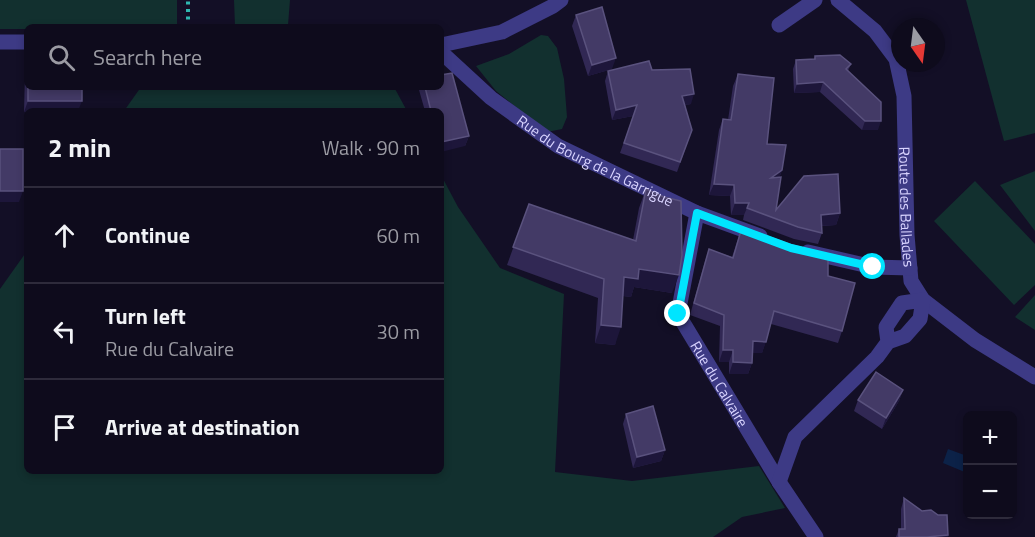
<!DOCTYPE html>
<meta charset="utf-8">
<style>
:root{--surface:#0e0b1c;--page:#171425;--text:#f1f3f6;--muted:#9b9ba3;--line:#2e2b3b}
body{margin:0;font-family:"Titillium Web",sans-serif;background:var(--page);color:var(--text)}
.controls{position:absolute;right:18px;bottom:18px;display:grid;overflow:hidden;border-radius:9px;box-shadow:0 3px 9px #0003}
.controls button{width:54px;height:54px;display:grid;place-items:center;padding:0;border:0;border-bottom:2px solid var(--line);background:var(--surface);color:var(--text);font:30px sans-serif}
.compass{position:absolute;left:891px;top:18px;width:54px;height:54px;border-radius:50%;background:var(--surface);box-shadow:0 3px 9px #0003;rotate:166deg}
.stop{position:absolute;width:18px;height:18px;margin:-14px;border:4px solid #00e5ff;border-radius:50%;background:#fff}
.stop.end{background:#00e5ff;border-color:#fff;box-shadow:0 2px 6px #0008}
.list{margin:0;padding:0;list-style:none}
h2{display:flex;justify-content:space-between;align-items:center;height:78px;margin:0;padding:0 24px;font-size:26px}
h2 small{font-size:20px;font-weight:400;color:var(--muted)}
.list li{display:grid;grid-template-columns:39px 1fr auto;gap:18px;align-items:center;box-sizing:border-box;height:96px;padding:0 24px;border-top:2px solid var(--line)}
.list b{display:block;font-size:22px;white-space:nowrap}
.list p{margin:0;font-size:20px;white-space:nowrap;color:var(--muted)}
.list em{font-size:20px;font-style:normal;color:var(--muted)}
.icon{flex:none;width:33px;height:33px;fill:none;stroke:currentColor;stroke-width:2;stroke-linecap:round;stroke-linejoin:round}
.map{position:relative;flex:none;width:1035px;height:537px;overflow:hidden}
.search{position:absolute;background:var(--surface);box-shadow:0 3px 9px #0003;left:24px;top:24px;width:420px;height:66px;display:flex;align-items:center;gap:15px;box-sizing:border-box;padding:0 21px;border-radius:9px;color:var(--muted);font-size:22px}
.panel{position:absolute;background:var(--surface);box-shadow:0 3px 9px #0003;left:24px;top:108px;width:420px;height:366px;border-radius:9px}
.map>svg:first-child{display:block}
.green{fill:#12302f}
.water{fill:#0c2248}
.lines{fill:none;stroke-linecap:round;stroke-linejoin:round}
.path{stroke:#2fb8b0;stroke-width:4;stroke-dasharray:3 4.5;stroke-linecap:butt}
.minor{stroke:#3d3a85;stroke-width:15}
.wall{fill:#312854}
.shaded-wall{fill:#1d163a}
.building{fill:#433a66;stroke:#5a527e;stroke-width:1.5}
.route{stroke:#00e5ff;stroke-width:8}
.labels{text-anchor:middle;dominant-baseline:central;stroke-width:6;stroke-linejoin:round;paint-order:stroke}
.street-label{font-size:15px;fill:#d9d4ff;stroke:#130f26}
</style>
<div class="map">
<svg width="1035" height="537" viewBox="0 0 1035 537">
<rect width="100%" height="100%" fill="#130f26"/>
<path class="green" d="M0 0H177V27H27V29H0Z
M234 0H290L288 25 235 26Z
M966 0H1035V133L1004 141Z
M541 35 548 36 557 48 564 79 567 117 562 129 547 132 496 91 476 66 509 54Z
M141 87H394L407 111H124Z
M1035 171V231L1000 185Z
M441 175 458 207 500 268 564 294 555 472 632 481 759 466 785 508 742 517 713 537H0V289L27 251V471H441Z
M975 181 1035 244V285L1014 305 934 221Z
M1035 295V330L1015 317Z"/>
<path class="water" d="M948 449 967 456V473L943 463Z"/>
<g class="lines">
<path class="path" d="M188 27V0"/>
<g class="minor">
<path id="s1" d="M838 0 875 31 896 59 904 96 907 235 911 281 923 300 975 340 1035 377"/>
<path d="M779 25 815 0"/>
<path d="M0 42H27"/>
<path d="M441 45 502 32 553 6 561 0"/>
<path id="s2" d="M441 52 491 98 558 146 697 213 760 236"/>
<path id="s3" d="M697 213 678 314 779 482 816 537"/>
<path d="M808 252 873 267 910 268"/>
<path d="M779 482 795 437 877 357 888 342 905 336 920 319 923 300 902 303 886 327 888 342"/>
</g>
</g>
<path class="wall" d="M576 15 612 69 588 76 572 26Z
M815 56 851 64 848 71 878 130H862L820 92 794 93 793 69 796 60 814 59Z
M27 66V87H82L24 112 25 73Z
M652 70 691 104 685 105 692 130 677 172 620 153 633 116 612 120 605 81 608 71Z
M738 74 767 144 782 170 779 178 776 210 840 213 836 225 821 226 822 233 818 244 794 239 743 220 744 215H731L730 196 709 195 719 130 723 119 728 120 733 86Z
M420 87H441L469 136 465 146 441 111H425L419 90Z
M646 189 672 293 634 287 631 297 623 296 615 345 595 343 598 298 507 265 529 204 633 240 639 208Z
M742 227 828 276 842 331 838 343 771 324 762 353H753L752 363 748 374H729V362H719L720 326 690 315 705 261 709 249 732 257Z
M903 390 899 401 882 429 854 411 858 400Z
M626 414 665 450 661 461 633 468 623 424Z
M904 498 948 537H896L899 529H901V509Z"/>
<path class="shaded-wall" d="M616 58 612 69 588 76 592 65Z
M823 82 820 92 794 93 797 84Z
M694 94 691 104 679 106 682 96Z
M28 101H82L78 111 24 112Z
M637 105 633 116 612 120 616 110Z
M865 121H881L878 130H862Z
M469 136 465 146 441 152V142Z
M782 170 778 182 771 178Z
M714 184 734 185 730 196 709 195Z
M0 191H23L19 202H0Z
M735 203H749L744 215H731Z
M840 213 836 225 817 226 821 215Z
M639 269 679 275 672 293 634 287 631 297 618 295 624 277Z
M601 325 621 327 615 345 595 343Z
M753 341 766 342 762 353H749Z
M723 350H733L729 362H719Z
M733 362 752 363 748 374H729Z
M903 390 899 401 882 429 886 418Z
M665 450 661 461 633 468 637 457Z
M948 535V537H926L927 536Z"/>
<path class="building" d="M602 7 616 58 592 65 576 15Z
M840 55 851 64 846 69 881 102V121H865L823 82 797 84 796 60 815 59V56Z
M649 61 652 70 690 69 694 94 682 96 692 130 680 162 624 143 637 105 616 110 608 71Z
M452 73 469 136 441 142V111H431L425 87H441V75Z
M738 74 774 78 767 144 786 145 782 170 771 178 781 177 776 210 804 176 838 174 840 213 821 215 822 233 798 227 747 208 749 203H735L734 185 714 184 723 119 731 120Z
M28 87H82V101H28Z
M0 149H23V191H0Z
M646 189 664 197 681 201 682 255 679 275 639 269 638 279 624 277 621 327 601 325 604 279 513 247 529 204 636 241Z
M742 227 792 245 828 254V276L855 283 842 331 774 311 766 342 753 341 752 363 733 362V350H723L724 315 694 303 709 249 733 258Z
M876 372 903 390 886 418 858 400Z
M653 406 665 450 637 457 626 414Z
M904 498 922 511 931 510 938 515H947L948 535 927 537H899V529H905Z"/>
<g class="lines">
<path class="route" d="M678 314 697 213 791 248 873 267"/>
</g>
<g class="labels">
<g class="street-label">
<text stroke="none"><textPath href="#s2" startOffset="190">Rue du Bourg de la Garrigue</textPath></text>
<text stroke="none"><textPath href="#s1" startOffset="232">Route des Ballades</textPath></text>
<text stroke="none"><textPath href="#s3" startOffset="184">Rue du Calvaire</textPath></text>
</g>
</g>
</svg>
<div class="controls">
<button>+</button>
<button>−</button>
</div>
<svg class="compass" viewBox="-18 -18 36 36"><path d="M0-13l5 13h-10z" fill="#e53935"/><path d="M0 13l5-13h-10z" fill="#9b9ba3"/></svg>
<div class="stop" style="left:873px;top:267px"></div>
<div class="stop end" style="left:678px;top:314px"></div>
<div class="search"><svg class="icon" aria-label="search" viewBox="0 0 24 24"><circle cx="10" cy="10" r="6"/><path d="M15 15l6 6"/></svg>Search here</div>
<section class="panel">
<h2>2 min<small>Walk · 90 m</small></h2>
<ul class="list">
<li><svg class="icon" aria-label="ahead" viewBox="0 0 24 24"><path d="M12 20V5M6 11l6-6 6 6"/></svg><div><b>Continue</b></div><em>60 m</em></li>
<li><svg class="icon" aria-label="left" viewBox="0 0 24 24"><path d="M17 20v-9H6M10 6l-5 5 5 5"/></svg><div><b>Turn left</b><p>Rue du Calvaire</p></div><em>30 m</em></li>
<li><svg class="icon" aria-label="arrive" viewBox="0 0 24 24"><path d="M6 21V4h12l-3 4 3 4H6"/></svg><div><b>Arrive at destination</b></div></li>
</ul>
</section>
</div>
